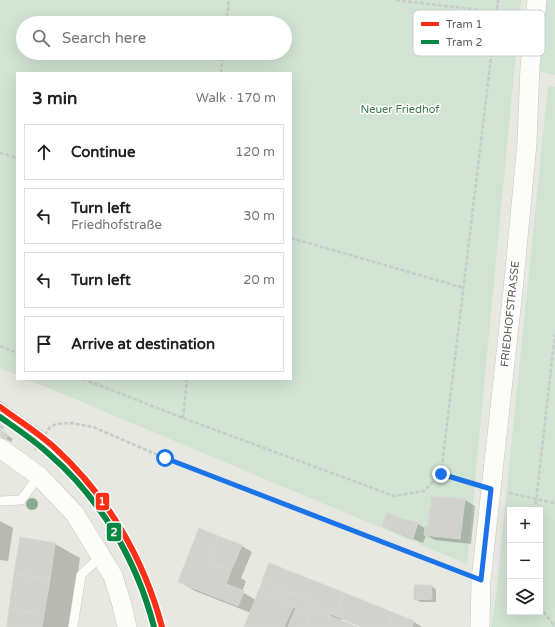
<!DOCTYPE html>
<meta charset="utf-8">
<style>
:root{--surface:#fff;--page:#f6f6f6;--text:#202124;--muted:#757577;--line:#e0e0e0}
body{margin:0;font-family:"Varela Round",sans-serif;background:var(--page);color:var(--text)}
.controls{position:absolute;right:12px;bottom:12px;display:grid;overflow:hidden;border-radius:0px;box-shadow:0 4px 16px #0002}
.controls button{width:36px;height:36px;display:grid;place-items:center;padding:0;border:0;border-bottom:1px solid var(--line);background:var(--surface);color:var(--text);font:20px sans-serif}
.stop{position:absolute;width:12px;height:12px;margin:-9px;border:3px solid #1a73e8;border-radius:50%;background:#fff}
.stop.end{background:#1a73e8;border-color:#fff;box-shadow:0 1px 4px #0008}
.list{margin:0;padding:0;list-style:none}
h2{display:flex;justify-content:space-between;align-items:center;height:52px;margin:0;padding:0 16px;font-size:17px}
h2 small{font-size:13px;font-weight:400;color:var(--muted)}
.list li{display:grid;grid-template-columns:26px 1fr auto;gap:12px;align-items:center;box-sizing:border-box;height:56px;margin:0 8px 8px;padding:0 8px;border:1px solid var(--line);border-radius:0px}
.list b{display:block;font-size:15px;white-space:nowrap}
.list p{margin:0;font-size:13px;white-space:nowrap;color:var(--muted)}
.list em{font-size:13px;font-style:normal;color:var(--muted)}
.icon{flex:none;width:22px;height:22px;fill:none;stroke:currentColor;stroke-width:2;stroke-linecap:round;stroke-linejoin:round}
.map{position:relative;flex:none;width:555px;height:627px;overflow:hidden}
.search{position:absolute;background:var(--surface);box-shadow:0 4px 16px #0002;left:16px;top:16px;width:276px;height:44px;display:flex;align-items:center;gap:10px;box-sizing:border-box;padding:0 14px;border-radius:22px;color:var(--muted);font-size:15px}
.panel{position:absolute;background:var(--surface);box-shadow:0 4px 16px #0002;left:16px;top:72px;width:276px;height:308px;border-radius:0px}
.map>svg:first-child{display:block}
.green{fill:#d1e3d2;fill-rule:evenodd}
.shadow{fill:#0003}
.building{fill:#d1d1cd;stroke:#d7d6d2}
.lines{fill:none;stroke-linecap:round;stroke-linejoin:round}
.lane-casing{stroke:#c6c6c4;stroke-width:10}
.street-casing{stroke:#c6c6c4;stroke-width:20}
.path{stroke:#c6cac9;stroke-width:2.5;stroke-dasharray:4 2;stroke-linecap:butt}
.lane{stroke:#fcfcfb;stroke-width:9}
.street{stroke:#fcfcfb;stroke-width:19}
.tram-1-casing{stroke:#fff;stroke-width:9}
.tram-2-casing{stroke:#fff;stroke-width:9}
.tram-1{stroke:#ff2e17;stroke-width:6}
.tram-2{stroke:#088742;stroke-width:6}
.tree{fill:#89ac90}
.route{stroke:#1a73e8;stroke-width:5}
.labels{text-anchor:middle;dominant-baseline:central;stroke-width:3;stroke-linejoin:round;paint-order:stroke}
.park-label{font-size:11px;fill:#3c7b4c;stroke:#fff}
.street-label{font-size:11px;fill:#595a5f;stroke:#fff}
.key{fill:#fff;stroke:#cdcecf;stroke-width:1}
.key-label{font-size:11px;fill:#595a5f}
.line-badge{stroke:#fff;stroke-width:1.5}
.badge-label{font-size:11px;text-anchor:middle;font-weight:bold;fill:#fff}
</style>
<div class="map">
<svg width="555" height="627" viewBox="0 0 555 627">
<rect width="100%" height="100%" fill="#e8e8e2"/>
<path class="green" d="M0 0H521L467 564 27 379H291V73H17V375L0 368ZM23 23H285V53H23Z
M544 0H555V75L536 71Z
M548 86 555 87V627H491L496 595ZM510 510H540V612H510Z"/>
<path class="shadow" d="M0 430 13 439 11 442 0 435Z
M432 496 436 499 465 500 475 506 471 544 435 540 426 535 423 543 393 531 383 526 387 514 418 524 426 529 429 528 433 499Z
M0 521 13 528 8 561 0 560Z
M200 530 242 546 252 552 241 578 246 581 242 592 256 600 264 581 414 622 422 627H361L342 619 341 622 354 627H245L251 613 195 591 180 582Z
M55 544 80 558 70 627H8Z
M431 586 436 589V602H420L415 599Z"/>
<path class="building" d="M0 429 8 435 5 440 0 436Z
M432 495 433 497 444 498V497H446L465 499 460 539 424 535 425 526 428 527 430 514 428 513V511H430L432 499 430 497Z
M387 513 409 521V520L418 523 413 538 382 526Z
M199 528 218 536 208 562 231 571 226 584 244 591 238 606 178 582Z
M218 536 242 545 231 571 208 562Z
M20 537 55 543 50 579 14 574Z
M269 563 345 593 336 613 311 603 312 601 262 581Z
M14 574 50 579 44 614 9 609Z
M263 581 289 592 284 603 258 592Z
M414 585H431L432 599 414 600Z
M258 592 293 607 284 627H244Z
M289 592 312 601 311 603 315 605 311 614 284 603Z
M345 593 394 613 388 627H362L331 614 332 612 336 613Z
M315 605 332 612 326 627H306Z
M296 608 311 614 306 627H288Z
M9 609 44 614 42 627H7Z
M394 613 414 621 412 627H388Z
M330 616 357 627H326Z"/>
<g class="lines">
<defs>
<path id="lane" d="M0 501 21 500 39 476
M73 627 81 575 101 556"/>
<path id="street" d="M0 448 39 476 75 514 113 576 122 605 127 627
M480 627 481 580 513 290 527 143 530 66 537 0"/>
</defs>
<use href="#lane" class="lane-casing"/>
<use href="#street" class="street-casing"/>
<path class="path" d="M396 0 497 12
M226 23 229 0
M221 73 223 53
M0 153 17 158
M291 238 464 288
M0 346 17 353
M83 379 183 418 394 496 424 491 441 474 473 484
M0 402 45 434
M183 418 187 379
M0 426 5 429
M35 450 50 427 56 424 72 423 93 427 165 458 463 573
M441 474 498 0
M509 493 555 503
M535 510 555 334
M540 607 555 627"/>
<use href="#lane" class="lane"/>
<use href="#street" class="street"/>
<defs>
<path id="tram-1" d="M0 407C19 421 39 433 56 449 108 497 144 559 162 627"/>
<path id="tram-2" d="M0 417C17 429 34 440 49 454 101 499 137 561 154 627"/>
</defs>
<use href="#tram-1" class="tram-1-casing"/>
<use href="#tram-2" class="tram-2-casing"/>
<use href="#tram-1" class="tram-1"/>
<use href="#tram-2" class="tram-2"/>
</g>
<circle class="tree" cx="32" cy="504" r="6"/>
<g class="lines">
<path class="route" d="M165 458 481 580 491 489 441 474"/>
</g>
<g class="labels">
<g class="park-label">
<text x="400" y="109">Neuer Friedhof</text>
</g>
<g class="street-label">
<text transform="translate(510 314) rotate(-84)">FRIEDHOFSTRASSE</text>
</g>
</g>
<rect x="413" y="10" width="132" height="46" rx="6" class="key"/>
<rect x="421" y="22" width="18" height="4" fill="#ff2e17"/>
<rect x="421" y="40" width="18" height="4" fill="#088742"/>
<g class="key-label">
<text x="446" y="28">Tram 1</text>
<text x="446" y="46">Tram 2</text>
</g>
<g class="line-badge">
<rect x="95" y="492" width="15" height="19" rx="4" fill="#ff2e17"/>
<rect x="106" y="522" width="16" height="20" rx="4" fill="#088742"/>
</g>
<g class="badge-label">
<text x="102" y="505">1</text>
<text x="114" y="536">2</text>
</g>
</svg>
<div class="controls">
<button>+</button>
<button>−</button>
<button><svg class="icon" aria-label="layers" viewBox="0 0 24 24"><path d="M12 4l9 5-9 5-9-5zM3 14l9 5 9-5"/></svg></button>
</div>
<div class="stop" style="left:165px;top:458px"></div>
<div class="stop end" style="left:441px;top:474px"></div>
<div class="search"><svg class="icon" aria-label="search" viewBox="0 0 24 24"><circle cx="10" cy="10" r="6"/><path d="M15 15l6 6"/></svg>Search here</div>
<section class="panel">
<h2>3 min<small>Walk · 170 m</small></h2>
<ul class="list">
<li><svg class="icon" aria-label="ahead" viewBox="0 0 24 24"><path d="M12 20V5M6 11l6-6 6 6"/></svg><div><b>Continue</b></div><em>120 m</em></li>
<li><svg class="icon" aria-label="left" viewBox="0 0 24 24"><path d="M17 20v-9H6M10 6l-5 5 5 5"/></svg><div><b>Turn left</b><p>Friedhofstraße</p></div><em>30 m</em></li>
<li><svg class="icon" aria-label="left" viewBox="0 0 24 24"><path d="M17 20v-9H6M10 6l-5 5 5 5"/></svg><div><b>Turn left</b></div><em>20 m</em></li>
<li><svg class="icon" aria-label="arrive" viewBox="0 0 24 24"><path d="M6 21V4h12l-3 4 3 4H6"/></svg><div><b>Arrive at destination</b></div></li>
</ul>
</section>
</div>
